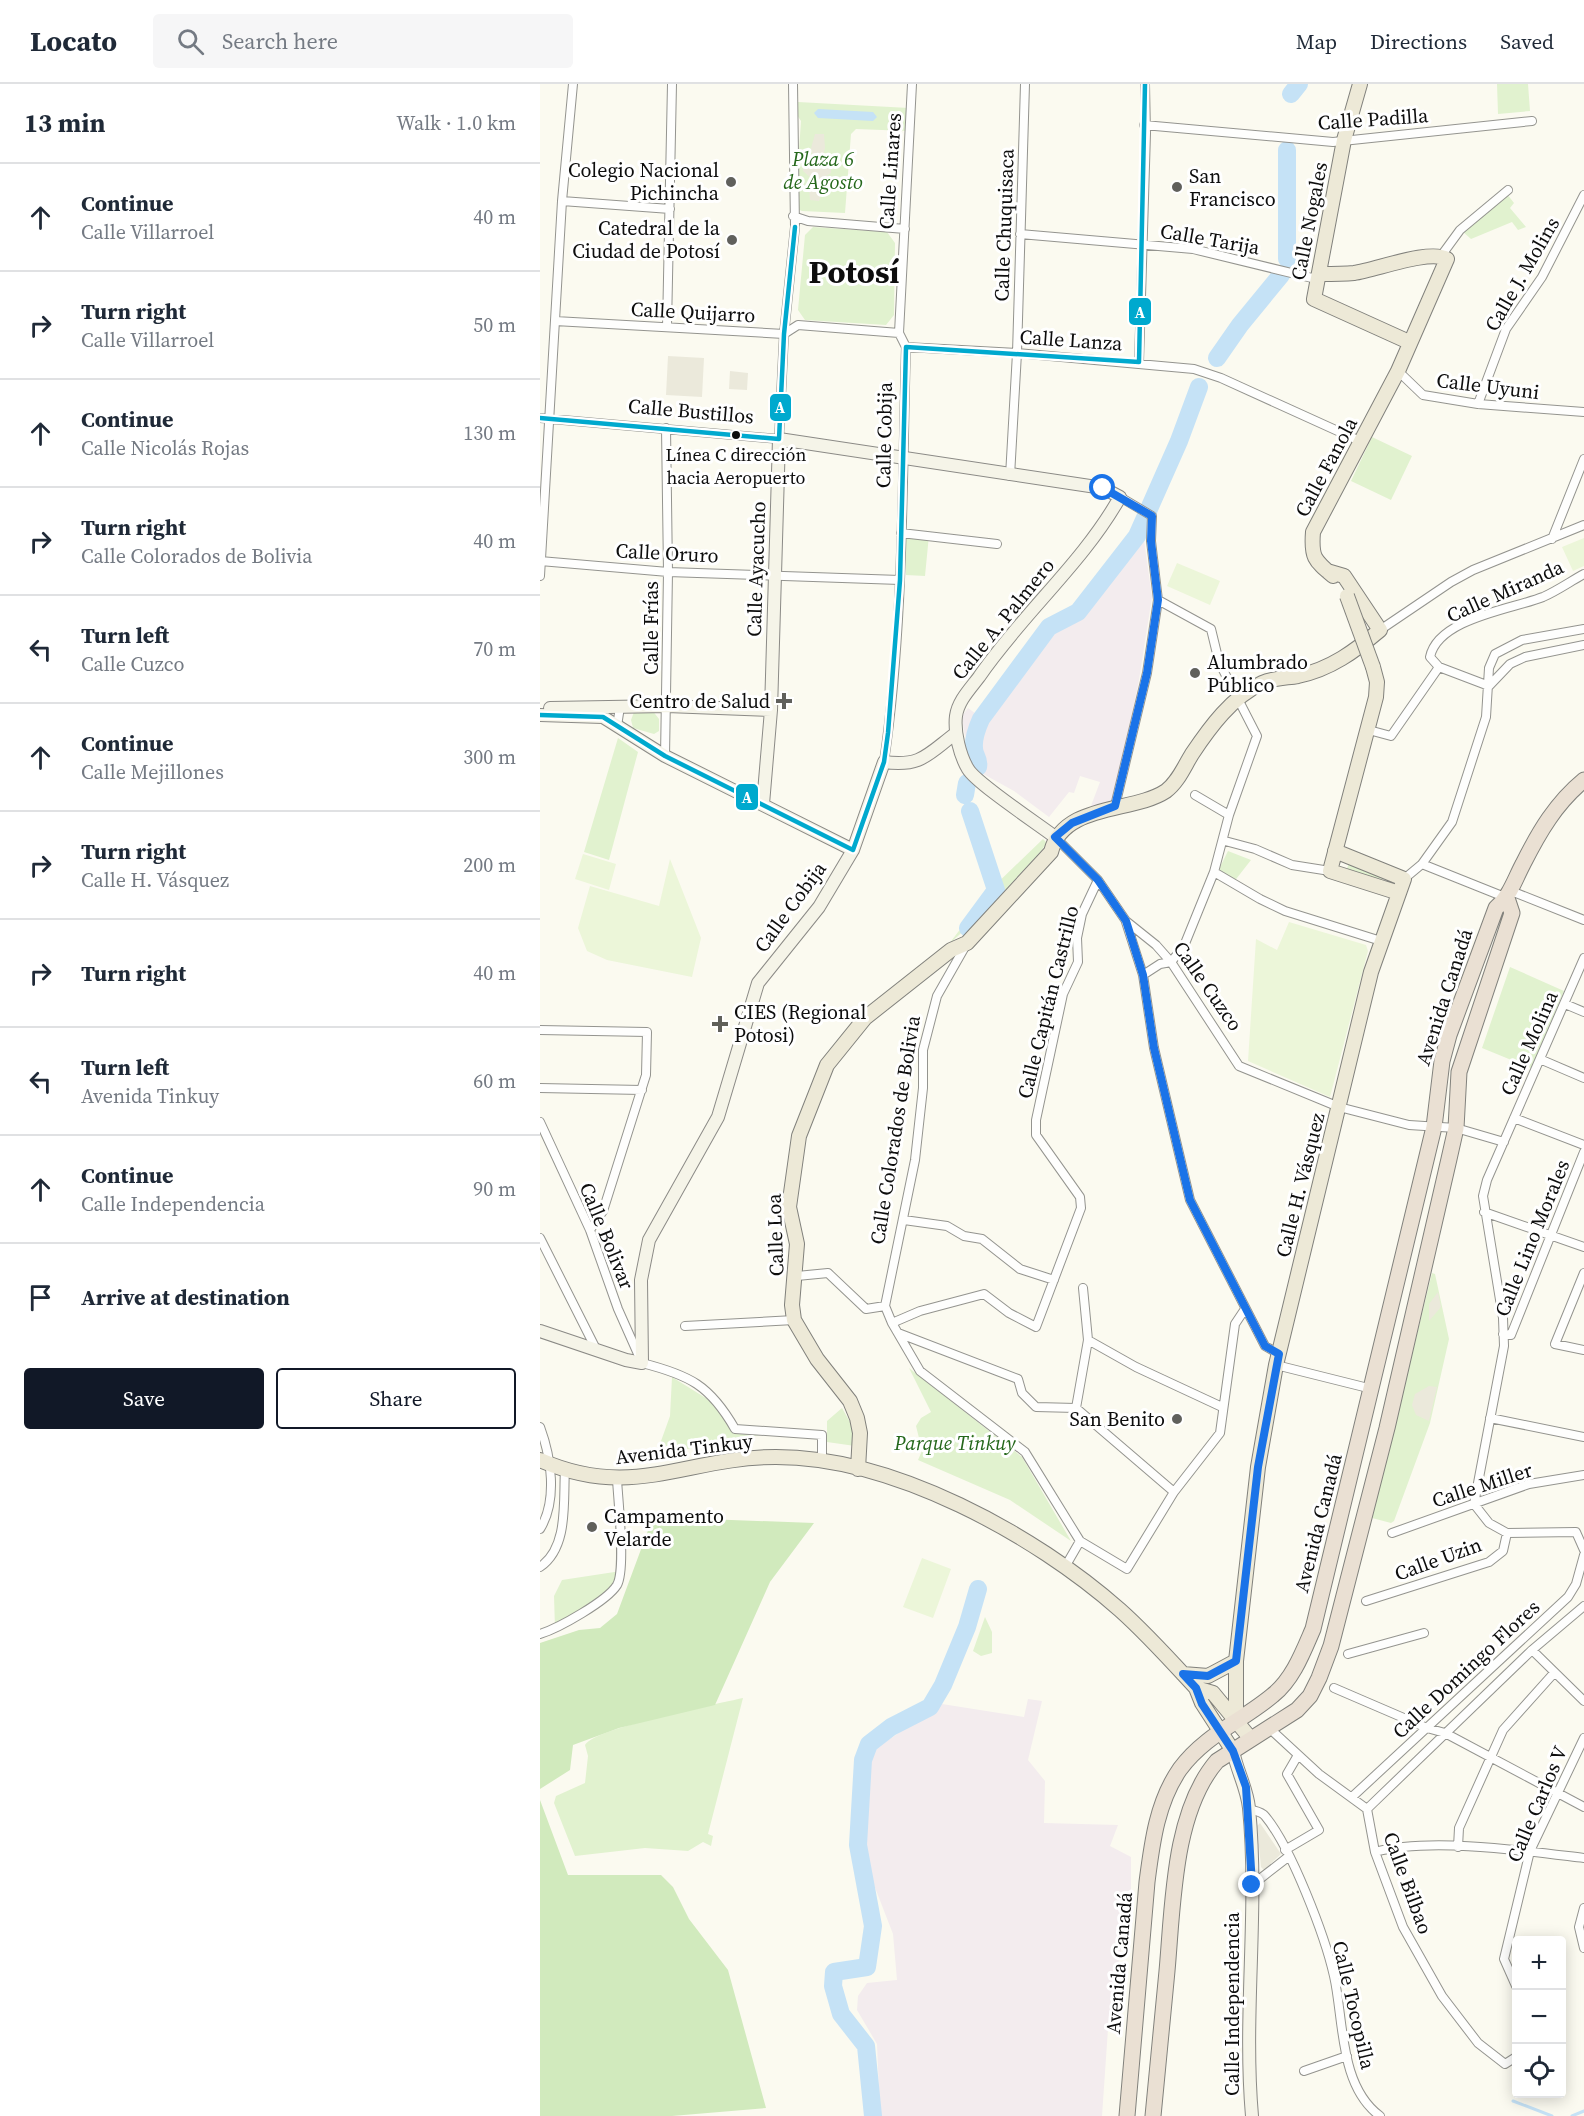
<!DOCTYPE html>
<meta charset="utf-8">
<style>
:root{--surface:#fff;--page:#f6f6f7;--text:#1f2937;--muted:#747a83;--line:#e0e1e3;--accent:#111827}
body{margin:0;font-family:"Source Serif 4",serif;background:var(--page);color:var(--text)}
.controls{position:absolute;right:18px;bottom:18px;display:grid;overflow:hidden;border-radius:6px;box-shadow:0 3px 15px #0003}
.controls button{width:54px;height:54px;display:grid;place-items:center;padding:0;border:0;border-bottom:2px solid var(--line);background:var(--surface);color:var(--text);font:30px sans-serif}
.stop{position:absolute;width:18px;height:18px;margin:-14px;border:4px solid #1a73e8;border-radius:50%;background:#fff}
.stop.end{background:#1a73e8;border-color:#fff;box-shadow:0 2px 6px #0008}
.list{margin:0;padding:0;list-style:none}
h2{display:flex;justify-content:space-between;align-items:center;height:78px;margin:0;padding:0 24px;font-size:26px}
h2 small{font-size:20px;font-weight:400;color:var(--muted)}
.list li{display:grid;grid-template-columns:39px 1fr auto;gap:18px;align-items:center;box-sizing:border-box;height:108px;padding:0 24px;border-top:2px solid var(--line)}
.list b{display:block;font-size:22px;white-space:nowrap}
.list p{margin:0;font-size:20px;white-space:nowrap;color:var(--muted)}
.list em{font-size:20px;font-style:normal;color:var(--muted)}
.actions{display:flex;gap:12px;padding:18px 24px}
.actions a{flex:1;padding:14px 0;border:2px solid var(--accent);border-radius:6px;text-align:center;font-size:21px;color:var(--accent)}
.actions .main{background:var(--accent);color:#fff}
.icon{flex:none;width:33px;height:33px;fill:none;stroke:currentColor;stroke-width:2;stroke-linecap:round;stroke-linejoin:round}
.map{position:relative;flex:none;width:1044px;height:2032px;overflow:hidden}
header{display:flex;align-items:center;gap:36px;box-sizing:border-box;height:84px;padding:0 30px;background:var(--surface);border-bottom:2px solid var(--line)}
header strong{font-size:28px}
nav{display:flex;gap:33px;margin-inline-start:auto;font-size:21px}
.search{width:420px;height:54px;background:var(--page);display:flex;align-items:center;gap:15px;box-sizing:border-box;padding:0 21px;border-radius:6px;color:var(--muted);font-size:22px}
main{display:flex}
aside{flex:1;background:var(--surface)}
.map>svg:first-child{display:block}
.industrial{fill:#f3ecee}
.green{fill:#e1f2cf}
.forest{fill:#d1eabd}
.pitch{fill:#ecf6d9}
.plaza{fill:#ebe9db}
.water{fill:#c5e2f6}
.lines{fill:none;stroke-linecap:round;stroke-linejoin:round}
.stream{stroke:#c5e2f6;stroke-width:3}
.river{stroke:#c5e2f6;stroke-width:18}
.street-casing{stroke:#94948f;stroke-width:10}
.secondary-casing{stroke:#8b8a86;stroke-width:14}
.primary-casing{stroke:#81817c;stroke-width:16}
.highway-casing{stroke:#81817c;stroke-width:17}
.street{stroke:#fefefd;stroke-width:8}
.secondary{stroke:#f5f4e8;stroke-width:12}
.primary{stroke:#ede9d7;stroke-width:14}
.highway{stroke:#eae0d3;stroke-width:15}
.primary-bridge-casing{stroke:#81817c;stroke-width:16;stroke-linecap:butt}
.primary-bridge{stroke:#ede9d7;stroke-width:14}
.bus-1-casing{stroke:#fff;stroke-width:9}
.bus-1{stroke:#00a9ce;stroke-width:4.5}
.route{stroke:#1a73e8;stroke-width:8}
.poi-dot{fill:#60605c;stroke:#fff;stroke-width:2}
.bus-dot{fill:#0d0d0d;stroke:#fff;stroke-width:2}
.labels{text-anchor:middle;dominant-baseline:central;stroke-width:6;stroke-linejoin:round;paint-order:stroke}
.bus-label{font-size:18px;fill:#0d0d0d;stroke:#fff}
.street-label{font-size:20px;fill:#0d0d0d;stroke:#fff}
.park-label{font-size:20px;font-style:italic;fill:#24671a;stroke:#fff}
.poi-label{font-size:20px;fill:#0d0d0d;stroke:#fff;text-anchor:end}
.town-label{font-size:32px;font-weight:bold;fill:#0d0d0d;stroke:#fff}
.line-badge{stroke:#fff;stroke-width:2}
.badge-label{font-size:16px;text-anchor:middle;font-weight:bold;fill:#fff}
</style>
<header>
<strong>Locato</strong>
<div class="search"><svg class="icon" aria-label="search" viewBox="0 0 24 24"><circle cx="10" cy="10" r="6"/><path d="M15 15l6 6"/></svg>Search here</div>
<nav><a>Map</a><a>Directions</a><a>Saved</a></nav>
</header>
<main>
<aside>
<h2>13 min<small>Walk · 1.0 km</small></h2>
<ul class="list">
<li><svg class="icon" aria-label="ahead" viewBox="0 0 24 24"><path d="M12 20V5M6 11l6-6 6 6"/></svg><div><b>Continue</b><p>Calle Villarroel</p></div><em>40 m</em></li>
<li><svg class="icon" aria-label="right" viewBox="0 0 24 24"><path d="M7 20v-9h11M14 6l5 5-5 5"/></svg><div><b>Turn right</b><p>Calle Villarroel</p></div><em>50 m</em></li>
<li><svg class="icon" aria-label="ahead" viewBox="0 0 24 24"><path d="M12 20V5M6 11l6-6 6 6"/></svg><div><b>Continue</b><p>Calle Nicolás Rojas</p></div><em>130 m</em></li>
<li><svg class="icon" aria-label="right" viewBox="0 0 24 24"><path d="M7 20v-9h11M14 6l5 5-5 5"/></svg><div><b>Turn right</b><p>Calle Colorados de Bolivia</p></div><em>40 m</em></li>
<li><svg class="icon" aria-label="left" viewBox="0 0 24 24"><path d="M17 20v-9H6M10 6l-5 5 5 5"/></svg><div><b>Turn left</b><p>Calle Cuzco</p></div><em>70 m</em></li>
<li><svg class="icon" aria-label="ahead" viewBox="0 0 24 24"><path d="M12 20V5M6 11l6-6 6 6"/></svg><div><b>Continue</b><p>Calle Mejillones</p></div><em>300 m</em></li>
<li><svg class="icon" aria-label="right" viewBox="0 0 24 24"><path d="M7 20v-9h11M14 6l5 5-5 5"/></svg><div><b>Turn right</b><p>Calle H. Vásquez</p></div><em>200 m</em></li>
<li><svg class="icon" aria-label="right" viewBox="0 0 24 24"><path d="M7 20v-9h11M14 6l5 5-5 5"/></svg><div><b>Turn right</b></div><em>40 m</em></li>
<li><svg class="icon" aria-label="left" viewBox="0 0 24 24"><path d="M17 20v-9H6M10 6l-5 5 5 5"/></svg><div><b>Turn left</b><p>Avenida Tinkuy</p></div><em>60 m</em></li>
<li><svg class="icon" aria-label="ahead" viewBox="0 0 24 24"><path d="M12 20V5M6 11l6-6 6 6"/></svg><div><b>Continue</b><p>Calle Independencia</p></div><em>90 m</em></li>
<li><svg class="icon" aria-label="arrive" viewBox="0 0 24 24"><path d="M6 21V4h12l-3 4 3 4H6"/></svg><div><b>Arrive at destination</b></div></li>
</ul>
<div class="actions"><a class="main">Save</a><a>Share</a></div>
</aside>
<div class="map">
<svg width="1044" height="2032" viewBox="0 0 1044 2032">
<rect width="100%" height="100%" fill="#fbfaf0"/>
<path class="industrial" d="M608 435 604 456 612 513 598 602 572 718 549 727 560 698 540 692 534 709 529 708 509 733 474 707 436 686 424 648 422 632 428 624 443 635 511 545 536 531 598 454Z
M488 1615 502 1617 488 1676 505 1697 504 1739 578 1741 570 1762 591 1773V1807L568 1945 562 2032H340L337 1960 317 1926 318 1912 327 1899 357 1896 353 1850 329 1788 323 1762 324 1714 332 1667 402 1620 484 1633Z"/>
<path class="green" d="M957 0H988L990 27 958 30Z
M258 18 369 24 368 47 316 45 311 50 305 129 262 127 255 124 261 37 257 31Z
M967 110 974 119 970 124 986 143 978 146 972 138 931 155 922 147Z
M273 143 347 148 355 159 354 231 346 241 265 236 258 226 265 151Z
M832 353 872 372 851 416 811 397Z
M366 448 389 451 385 492 366 491Z
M112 626 119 635V647L114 650 93 644 91 636 94 628Z
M78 654 98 668 69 776 44 768Z
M503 755 507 759 501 767 448 825 409 860 449 807Z
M688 767 711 776 693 799 676 791Z
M809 778 848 794 847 796 812 789 807 785Z
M970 883 1024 907 991 984 942 964Z
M892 1189 895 1190 909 1255 890 1339 854 1437 851 1439 832 1434Z
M369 1284 482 1373 531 1457 470 1416 378 1376 385 1360 379 1354 376 1342 381 1334 391 1328Z
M132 1293 177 1321 194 1349 220 1351 116 1371 130 1332Z
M302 1324 314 1345 315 1362 287 1358V1337Z
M81 1487 77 1501 15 1544 14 1512 22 1496Z
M445 1533 452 1548V1569L441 1572 433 1567Z
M203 1614 168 1750 173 1752 171 1762 163 1758 148 1767 105 1764 35 1772 14 1719 16 1712 45 1699 48 1672 45 1661C55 1644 177 1620 203 1614Z"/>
<path class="forest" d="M113 1433 274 1439 230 1498 175 1621 79 1644 33 1661 30 1686 0 1705V1559L39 1546 60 1544 77 1530Z
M0 1716 28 1791H121L133 1803 149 1835 188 1886 226 2024 132 2032H0Z"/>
<path class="pitch" d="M1044 454V482L1033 487 1022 463Z
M637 479 680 497 670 521 627 502Z
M43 770 76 780 69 806 35 795Z
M130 775 161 854 152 893 67 876 47 867 38 844 50 802 119 822Z
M749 838 826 861 828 867 790 1013 708 977 716 855 737 866Z
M382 1474 411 1485 393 1534 363 1523Z"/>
<path class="plaza" d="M275 50H284L285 64 282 75 291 80V89L281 95 283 105 279 117 270 116 269 104 272 95 263 87 264 78 273 74 271 64Z
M128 272 164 274 162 313 126 311Z
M190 287 208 289 207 306 189 305Z
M898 1208 901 1223 889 1237V1220Z
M889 1302 897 1303 889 1337 876 1331 872 1321 875 1310Z
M720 1739 741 1770 724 1786 721 1783 717 1742Z"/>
<path class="water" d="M278 25 333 28 337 33 333 37 278 34 274 29Z"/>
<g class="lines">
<path class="stream" d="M973 2017 1012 2032
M1032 2032 1044 2027"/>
<path class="river" d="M751 10 759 0
M747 175V66
M677 274 700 241 741 191
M438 683C440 675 434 672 434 664 433 654 437 644 441 635L509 543 538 528 597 452 639 357 659 303
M425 711 427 699
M428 844 456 806 430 727
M333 2032 326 1962 301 1930 293 1902 294 1888 327 1883 333 1842 318 1761 323 1676 329 1660 351 1643 390 1623 403 1601 427 1543 438 1505"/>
<defs>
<path id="street" d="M604 41 793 58 992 37
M22 117 130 125
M253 132 268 137 365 145
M480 150 653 165 772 194 780 190
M901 172 920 146 968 106
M15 237 244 250 258 241 359 249
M127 243 132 0
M366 263 477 269 654 285 681 294 822 358
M599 278 606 49 605 0
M858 287 883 311 938 320 1044 328
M938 320 966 245 1002 193 1044 111
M0 334 239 355 244 250 255 143 253 0
M470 392 477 269 485 0
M580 413 612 432 611 457 618 516 671 545 679 578 717 652 689 731 674 788 644 862 631 878 620 880 603 891
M361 449 457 460
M1012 455 1044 375
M0 477 128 488 360 496
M0 492 22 117 33 0
M840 546 911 498 933 486 1044 441
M899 583 949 602
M949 602 970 580 985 573 1044 561
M77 642 80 623
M825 645 851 652 899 583 890 573C898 534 973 525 1003 513 1017 507 1031 497 1044 490
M125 672 128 488 126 344
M344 678C364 541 362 401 366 263L359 249 372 0
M655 711 689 731
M575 722 607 589 618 516
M515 753 558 796 586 837 616 861 631 878 699 982 799 1023 869 1041 916 1044 964 1058
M685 757 715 765 752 781 790 787
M882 780 967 814
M674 788 720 815 745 827 841 857
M864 795 882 780 912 738 946 633 949 584 955 570 982 556 1044 545
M971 807 1044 836
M586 838 603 891 614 964 650 1116 725 1262 739 1270
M426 861 397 912 383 966V1004L375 1076 345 1222 352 1239 380 1287 485 1368 540 1457 587 1485 634 1408 680 1349 695 1240 705 1225
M1044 874 947 1096 943 1112 963 1234 964 1262 934 1420 949 1439 967 1449 1036 1448 1044 1466
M1025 920 1044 928
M0 946 107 948 106 991 63 1127 50 1146
M1002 976 1044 994
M0 1004 102 1006
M974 1034 1044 1061
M0 1038 50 1146 78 1225 102 1279C149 1291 170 1301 195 1345L282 1351V1377
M944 1128 1044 1163
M364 1136 407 1142 424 1152 442 1155 480 1185 514 1196
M0 1154 56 1265
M1044 1189 1015 1260 1044 1266
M257 1192 288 1189 326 1225 345 1222
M352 1239 380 1227 444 1210 469 1229 496 1243 541 1124 540 1113 496 1051V1036L523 910 538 878 537 854 542 830 558 796
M145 1242 254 1236
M358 1249 478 1295 482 1309 496 1323 536 1324 634 1408
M963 1250 971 1251 1044 1068
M548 1256 596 1283 682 1323
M736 1281 832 1305
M536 1324 548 1256 543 1204
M950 1334 1044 1353
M0 1343C11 1373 18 1416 0 1445
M852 1449 989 1400 1044 1391
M0 1483C29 1463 23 1417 25 1386
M525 1483 540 1457
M826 1517 949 1478 963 1467 967 1449
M0 1550C19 1544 67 1517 77 1501 86 1485 78 1416 77 1395
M992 1566 1044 1617
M808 1570 884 1549
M794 1604 887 1644 905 1649 1044 1723
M728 1643 779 1690 827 1725 835 1768 863 1843 902 1912 938 1959 965 1980 976 1973
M812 1713 1028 1513 1036 1500 1044 1471
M709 1725C715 1727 721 1727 725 1732 751 1763 785 1852 794 1892 804 1936 799 2002 840 2032
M827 1725 992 1566 1044 1522
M918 1763 919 1744 963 1646 1014 1589
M745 1766 779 1746 747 1690 758 1671
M835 1768C890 1753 986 1767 1044 1774
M712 1801 748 1773
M1044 1824 1039 1843 1044 1864
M976 1902 964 1875 990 1767 1044 1654
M764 1987 807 1972"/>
<path id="secondary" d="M10 624 127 622 231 626
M0 631 63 633 125 672 313 766
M223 720 231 626 239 355 563 404 580 413C543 479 482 530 439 593 430 605 418 617 416 632 414 648 420 672 428 685 436 699 498 740 515 753
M0 1247 86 1276 102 1279 101 1196 109 1156 178 1033 218 899 279 823 313 766 344 678C381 683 387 671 416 649
M693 1667C697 1687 707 1704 709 1724 719 1826 703 1930 712 2032"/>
<path id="primary" d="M820 0 804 56 774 215 869 258
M780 190C791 190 803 190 814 189 836 186 889 165 907 175L858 287 773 448C771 473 774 476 793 492
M833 583 837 598 836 613 790 787 859 809
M0 1376C93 1417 146 1373 236 1373 353 1373 494 1450 580 1526 607 1550 632 1578 656 1604L662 1619 693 1667
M318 1385 320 1349 317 1334 310 1317 277 1275 254 1236 252 1221 257 1160 249 1123 259 1052 287 981 325 934 411 866 427 859 511 768C523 719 593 729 626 707 638 698 644 683 652 670 670 643 692 613 722 599 733 594 746 594 758 592 791 585 815 567 840 546L804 492 787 487
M643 1590 668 1592 696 1577
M656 1604 673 1609 711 1655
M696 1636V1577L718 1383 736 1281 831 888 864 795 795 767"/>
<path id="highway" d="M587 2032 607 1798C612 1759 617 1718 640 1685 665 1651 702 1637 733 1611 753 1595 763 1568 773 1545L894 1043 902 977 909 951 956 824C970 812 974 797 983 780 999 748 1016 719 1044 696
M613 2032C618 1984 622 1935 627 1887 633 1821 633 1728 677 1677L757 1626 770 1612 779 1594 791 1562 847 1344 909 1075 916 1044 919 988 972 829 967 814"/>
</defs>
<use href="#street" class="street-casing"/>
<use href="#secondary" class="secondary-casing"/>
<use href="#primary" class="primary-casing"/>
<use href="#highway" class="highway-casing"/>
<use href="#street" class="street"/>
<use href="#secondary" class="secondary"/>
<use href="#primary" class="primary"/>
<use href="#highway" class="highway"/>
<defs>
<path id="primary-bridge" d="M807 512 833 583"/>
</defs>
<use href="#primary-bridge" class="primary-bridge-casing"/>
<use href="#primary-bridge" class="primary-bridge"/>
<defs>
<path id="bus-1" d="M0 334 239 355 244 250 255 143
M0 631 63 633 125 672 313 766 344 678 348 649 360 496 366 263 599 278 605 0"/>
</defs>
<use href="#bus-1" class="bus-1-casing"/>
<use href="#bus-1" class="bus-1"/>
</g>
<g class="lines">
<path class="route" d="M563 404 612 432 611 457 618 516 607 589 575 722 532 739 515 753 558 796 586 837 603 891 614 964 650 1116 725 1262 739 1270 718 1383 696 1577 668 1592 643 1590 656 1604 662 1620 693 1667 706 1703 712 1801"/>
</g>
<g class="poi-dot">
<circle cx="191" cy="98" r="6"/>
<circle cx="637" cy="103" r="6"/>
<circle cx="192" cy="156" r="6"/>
<circle cx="655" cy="589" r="6"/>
<path d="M241 608h6v6h6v6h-6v6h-6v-6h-6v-6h6z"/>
<path d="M177 931h6v6h6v6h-6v6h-6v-6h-6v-6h6z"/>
<circle cx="637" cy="1335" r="6"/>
<circle cx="52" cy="1443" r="6"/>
</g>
<circle class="bus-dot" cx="196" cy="351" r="5"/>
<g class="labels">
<g class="bus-label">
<text x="196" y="370">Línea C dirección<tspan x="196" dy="23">hacia Aeropuerto</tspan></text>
</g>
<g class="street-label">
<text transform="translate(833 35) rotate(-4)">Calle Padilla</text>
<text transform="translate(350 87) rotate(-86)">Calle Linares</text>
<text transform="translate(769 137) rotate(-79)">Calle Nogales</text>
<text transform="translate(464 141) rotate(-88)">Calle Chuquisaca</text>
<text transform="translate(670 155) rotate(10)">Calle Tarija</text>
<text transform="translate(982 190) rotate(-60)">Calle J. Molins</text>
<text transform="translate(153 228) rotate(3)">Calle Quijarro</text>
<text transform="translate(531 256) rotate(4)">Calle Lanza</text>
<text transform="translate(948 302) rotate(7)">Calle Uyuni</text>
<text transform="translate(151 327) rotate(5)">Calle Bustillos</text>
<text transform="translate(344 351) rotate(-89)">Calle Cobija</text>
<text transform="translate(786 383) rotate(-62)">Calle Fanola</text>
<text transform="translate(127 469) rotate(3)">Calle Oruro</text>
<text transform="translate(216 485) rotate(-88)">Calle Ayacucho</text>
<text transform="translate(965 507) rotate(-24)">Calle Miranda</text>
<text transform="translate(463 535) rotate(-51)">Calle A. Palmero</text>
<text transform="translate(111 544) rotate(-90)">Calle Frías</text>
<text transform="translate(250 823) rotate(-54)">Calle Cobija</text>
<text transform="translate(668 902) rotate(55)">Calle Cuzco</text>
<text transform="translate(904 913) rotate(-72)">Avenida Canadá</text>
<text transform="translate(508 918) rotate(-76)">Calle Capitán Castrillo</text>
<text transform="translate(989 959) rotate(-66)">Calle Molina</text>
<text transform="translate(355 1046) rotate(-81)">Calle Colorados de Bolivia</text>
<text transform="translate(760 1101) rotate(-76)">Calle H. Vásquez</text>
<text transform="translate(235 1151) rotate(-92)">Calle Loa</text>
<text transform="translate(67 1152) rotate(68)">Calle Bolivar</text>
<text transform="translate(992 1154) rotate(-68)">Calle Lino Morales</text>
<text transform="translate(144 1365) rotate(-7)">Avenida Tinkuy</text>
<text transform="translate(942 1401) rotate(-18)">Calle Miller</text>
<text transform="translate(778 1439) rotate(-76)">Avenida Canadá</text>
<text transform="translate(898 1475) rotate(-20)">Calle Uzin</text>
<text transform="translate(926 1585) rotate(-43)">Calle Domingo Flores</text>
<text transform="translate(997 1720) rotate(-67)">Calle Carlos V</text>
<text transform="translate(868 1799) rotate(70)">Calle Bilbao</text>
<text transform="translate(579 1879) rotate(-85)">Avenida Canadá</text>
<text transform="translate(692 1920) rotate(-90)">Calle Independencia</text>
<text transform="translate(814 1921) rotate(77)">Calle Tocopilla</text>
</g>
<g class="park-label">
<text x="283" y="75">Plaza 6<tspan x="283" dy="23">de Agosto</tspan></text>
<text x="415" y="1359">Parque Tinkuy</text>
</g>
<g class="poi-label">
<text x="179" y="86">Colegio Nacional<tspan x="179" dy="23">Pichincha</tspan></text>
<text x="649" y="92" text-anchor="start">San<tspan x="649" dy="23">Francisco</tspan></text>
<text x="180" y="144">Catedral de la<tspan x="180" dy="23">Ciudad de Potosí</tspan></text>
<text x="667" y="578" text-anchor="start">Alumbrado<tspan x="667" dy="23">Público</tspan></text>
<text x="230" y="617">Centro de Salud</text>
<text x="194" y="928" text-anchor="start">CIES (Regional<tspan x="194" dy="23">Potosi)</tspan></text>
<text x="625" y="1335">San Benito</text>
<text x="64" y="1432" text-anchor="start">Campamento<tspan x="64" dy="23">Velarde</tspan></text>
</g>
<g class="town-label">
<text x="314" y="188">Potosí</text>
</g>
</g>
<g class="line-badge">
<rect x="588" y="213" width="24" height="29" rx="6" fill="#00a9ce"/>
<rect x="229" y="309" width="23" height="29" rx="6" fill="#00a9ce"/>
<rect x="195" y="699" width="24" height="28" rx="6" fill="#00a9ce"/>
</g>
<g class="badge-label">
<text x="600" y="234">A</text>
<text x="240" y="329">A</text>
<text x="207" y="719">A</text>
</g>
</svg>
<div class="controls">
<button>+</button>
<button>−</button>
<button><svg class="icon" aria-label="locate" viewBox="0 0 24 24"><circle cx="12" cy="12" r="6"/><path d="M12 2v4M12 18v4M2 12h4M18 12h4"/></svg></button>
</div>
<div class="stop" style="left:563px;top:404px"></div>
<div class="stop end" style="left:712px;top:1801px"></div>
</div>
</main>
